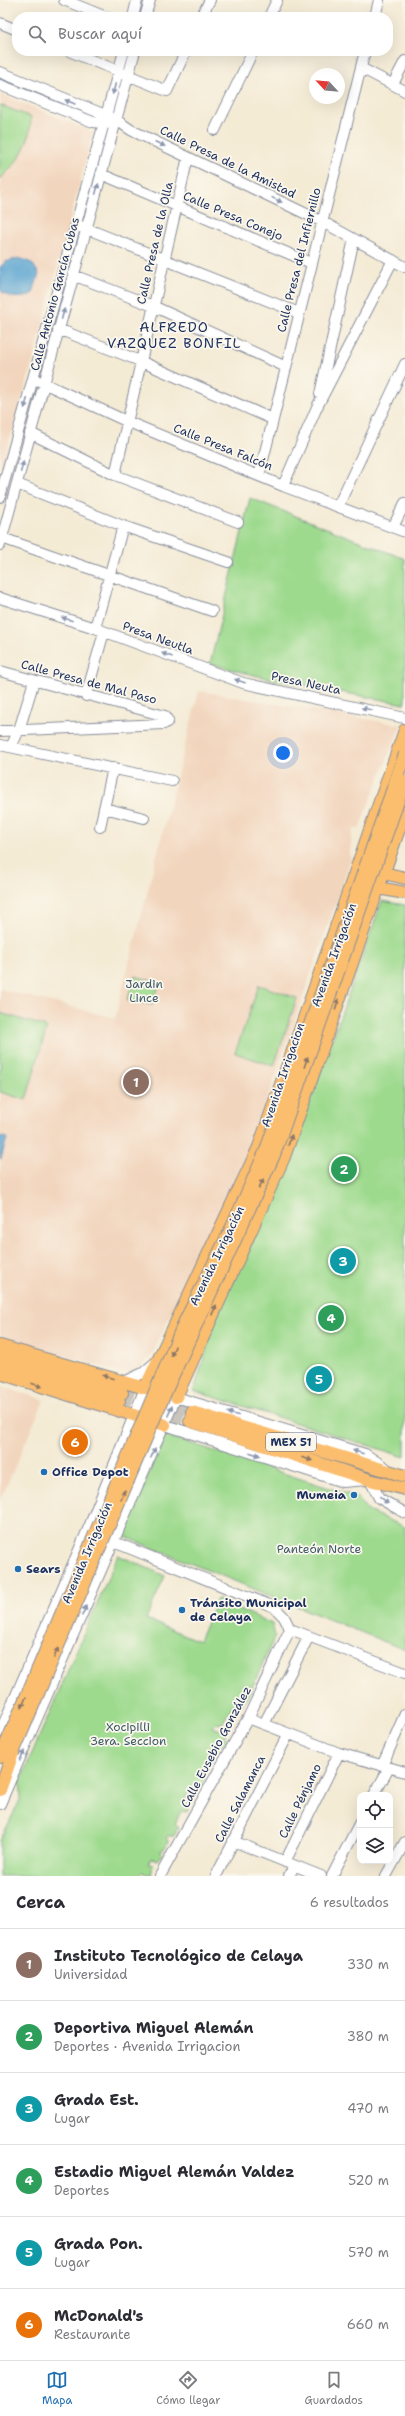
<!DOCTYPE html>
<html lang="es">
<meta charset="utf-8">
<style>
:root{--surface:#fff;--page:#f7f7f7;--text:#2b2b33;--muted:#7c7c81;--line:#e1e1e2;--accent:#1f6fb2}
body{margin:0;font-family:"Shantell Sans",sans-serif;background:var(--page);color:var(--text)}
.controls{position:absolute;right:12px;bottom:12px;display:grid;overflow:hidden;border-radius:8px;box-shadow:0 4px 16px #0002}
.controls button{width:36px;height:36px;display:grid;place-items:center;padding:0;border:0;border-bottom:1px solid var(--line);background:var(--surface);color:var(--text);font:20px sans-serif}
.compass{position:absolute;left:309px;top:68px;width:36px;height:36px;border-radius:50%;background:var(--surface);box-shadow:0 4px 16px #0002;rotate:296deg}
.you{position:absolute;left:283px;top:753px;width:14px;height:14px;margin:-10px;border:3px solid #fff;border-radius:50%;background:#1a73e8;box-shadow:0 0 0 6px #1a73e833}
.badge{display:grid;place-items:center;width:26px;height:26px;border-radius:50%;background:var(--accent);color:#fff;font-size:13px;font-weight:700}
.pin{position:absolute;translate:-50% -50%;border:2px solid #fff;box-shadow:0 1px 4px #0006}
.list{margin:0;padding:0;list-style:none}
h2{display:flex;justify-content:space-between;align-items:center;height:52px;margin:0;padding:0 16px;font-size:17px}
h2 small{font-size:13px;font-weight:400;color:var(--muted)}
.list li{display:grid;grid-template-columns:26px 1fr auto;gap:12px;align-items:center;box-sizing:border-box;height:72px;padding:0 16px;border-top:1px solid var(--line)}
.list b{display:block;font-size:15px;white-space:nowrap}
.list p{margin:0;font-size:13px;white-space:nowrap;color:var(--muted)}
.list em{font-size:13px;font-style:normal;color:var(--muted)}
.icon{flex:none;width:22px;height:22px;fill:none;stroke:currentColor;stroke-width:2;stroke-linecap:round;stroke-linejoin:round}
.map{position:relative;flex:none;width:405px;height:1876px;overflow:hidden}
.search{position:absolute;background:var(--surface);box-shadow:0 4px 16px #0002;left:12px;right:12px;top:12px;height:44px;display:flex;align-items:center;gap:10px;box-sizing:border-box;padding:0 14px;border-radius:16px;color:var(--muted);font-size:15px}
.sheet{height:484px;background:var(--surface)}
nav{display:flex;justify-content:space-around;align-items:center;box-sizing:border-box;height:56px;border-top:1px solid var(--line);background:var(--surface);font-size:11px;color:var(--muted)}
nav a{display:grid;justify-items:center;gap:2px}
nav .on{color:var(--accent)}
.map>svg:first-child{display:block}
.built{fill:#f2d5bd}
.green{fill:#9eda8e;stroke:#5c8476}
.water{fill:#57a2cf;stroke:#396896}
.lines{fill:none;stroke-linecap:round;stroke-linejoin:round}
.major-tunnel{stroke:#c9c5bd;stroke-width:12;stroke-dasharray:12 6;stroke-linecap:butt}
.minor-casing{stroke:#888d9a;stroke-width:12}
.major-casing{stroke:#888d9a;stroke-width:14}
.minor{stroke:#fff;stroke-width:10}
.major{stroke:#fbbe6e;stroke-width:12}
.major-bridge-casing{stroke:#888d9a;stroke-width:14;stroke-linecap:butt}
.major-bridge{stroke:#fbbe6e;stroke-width:12}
.oneway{fill:#8d97ae}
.oneway2{fill:#8b7666}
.poi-dot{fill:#1f6fb2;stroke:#fbf7ec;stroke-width:1.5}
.labels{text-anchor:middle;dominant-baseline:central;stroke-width:3.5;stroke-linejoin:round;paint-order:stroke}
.shield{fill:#fbf7ec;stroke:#5e6b89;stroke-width:1}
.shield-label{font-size:11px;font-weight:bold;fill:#1b2f5e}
.street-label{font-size:12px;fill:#1b2f5e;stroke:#fbf7ec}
.park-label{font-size:12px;fill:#3c5a6a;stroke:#fbf7ec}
.poi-label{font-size:12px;font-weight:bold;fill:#1b2f5e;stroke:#fbf7ec;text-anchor:start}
.quarter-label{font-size:14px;letter-spacing:1px;fill:#1b2f5e;stroke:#fbf7ec}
</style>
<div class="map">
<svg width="405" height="1876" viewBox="0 0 405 1876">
<rect width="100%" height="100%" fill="#fbf7ec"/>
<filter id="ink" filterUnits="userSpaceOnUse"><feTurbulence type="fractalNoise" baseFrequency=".025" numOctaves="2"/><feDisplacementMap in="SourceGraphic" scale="8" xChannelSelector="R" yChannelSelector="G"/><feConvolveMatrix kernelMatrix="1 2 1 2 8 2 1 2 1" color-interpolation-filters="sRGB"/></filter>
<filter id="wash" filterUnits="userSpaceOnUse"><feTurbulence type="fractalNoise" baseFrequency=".012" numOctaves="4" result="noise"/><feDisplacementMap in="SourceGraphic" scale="16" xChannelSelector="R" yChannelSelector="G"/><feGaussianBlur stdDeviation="0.9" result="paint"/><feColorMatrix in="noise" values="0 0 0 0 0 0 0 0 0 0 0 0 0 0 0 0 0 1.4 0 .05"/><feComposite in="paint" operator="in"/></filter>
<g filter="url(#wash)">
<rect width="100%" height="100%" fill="#f4ebd5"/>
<path class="built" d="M0 94 93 132 30 371 0 472Z
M199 691 401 725 359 828 353 830 349 855 351 859 251 1146 153 1352 138 1371 129 1373 119 1372 0 1336V989L115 1018Z
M0 1386 44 1400 0 1501Z"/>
<path class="green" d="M0 77 96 117 98 120 0 82Z
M0 105 31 117C30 145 20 160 0 179Z
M250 498 405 559V704L270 679 210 664Z
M382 901 405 905V1457L194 1391 215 1320 296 1140Z
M135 976 160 983 152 1005 127 1000Z
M259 985 297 998 274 1066 235 1053Z
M0 1013 47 1027 26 1100 0 1092Z
M165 1435 357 1497 368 1511 405 1527V1650L123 1536Z
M118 1555 165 1576 146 1619 199 1641 217 1599 272 1624 275 1636 250 1692 240 1705 234 1703 222 1724 216 1723 213 1727 226 1732 224 1737 229 1740 220 1747 212 1745 205 1760 207 1762 200 1775 205 1778 203 1786 194 1783 186 1798 191 1802 187 1812 181 1811 175 1824 179 1827 174 1836H167L166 1839 169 1840 167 1846 161 1851 162 1854 157 1860 151 1858 148 1863 153 1864 151 1876 142 1872 140 1876H0V1841L21 1798 20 1781Z"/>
<path class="water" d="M19 258 32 263 39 274 33 293C24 300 8 299 0 290V267L5 262Z
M0 1136 7 1138 1 1159H0Z"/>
</g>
<g filter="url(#ink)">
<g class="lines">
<path class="major-tunnel" d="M122 1393 192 1412
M119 1401 190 1421"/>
<defs>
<path id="minor" d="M64 0 106 17
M133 17 137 0
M145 17 150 0
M201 17 210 0
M269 17 277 0
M375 17 379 0
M0 23 17 30
M69 51 167 91 186 51
M361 68 405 91
M0 72 115 119 131 130 321 221 405 267
M393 84 405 61
M0 85 93 122 111 124
M215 130 253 51
M101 174 311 263
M80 226 299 313
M73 275 153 306 286 367
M58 329 140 361 272 419
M39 381 126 421 283 486 405 532
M320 394 354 239
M30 433 115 475 238 522
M115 475 188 157
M259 476 365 51
M17 484 123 526 228 562
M283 486 317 407 393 260
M0 497 124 51
M338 506 405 364
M393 527 405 503
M2 538 212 611
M0 545 135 51
M0 598 95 628 243 683 405 718
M95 628 123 526
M0 671 165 716 168 721 164 724 1 731
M86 696 104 632
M0 745 172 781
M11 747 19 730 34 681
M104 808 144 818
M100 827 113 768
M124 1382 143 1373 157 1361
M169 1395 365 1454 386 1468
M165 1425 343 1482 366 1480
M370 1480 379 1498 405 1513
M107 1542H114L274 1607 284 1617 290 1629 405 1673
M248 1718 339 1753 405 1772
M264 1724 309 1636
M0 1732 89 1527 145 1388 152 1390
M382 1766 405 1714
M374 1795 389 1768
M0 1804 176 1397
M233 1841 321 1876
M285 1862 339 1753
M160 1876 248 1718 290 1629
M216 1876 288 1735
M289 1876 294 1866
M332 1876 360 1822
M386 1876 405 1842"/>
<path id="major" d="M375 871 405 878
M378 888 405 893
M0 1346 145 1388 259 1147 405 730
M0 1355 122 1393
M0 1364 119 1401
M0 1373 165 1425
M176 1397 284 1157 405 812
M192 1412 405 1476
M190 1421 370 1480 405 1489
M0 1757 4 1749
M0 1790 13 1753"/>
</defs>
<use href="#minor" class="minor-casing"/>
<use href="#major" class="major-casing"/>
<use href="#minor" class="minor"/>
<use href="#major" class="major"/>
<defs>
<path id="major-bridge" d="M4 1749 185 1321 232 1227 266 1150 405 754
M13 1753 168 1386 274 1155 405 781"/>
</defs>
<use href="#major-bridge" class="major-bridge-casing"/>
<use href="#major-bridge" class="major-bridge"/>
</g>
<defs><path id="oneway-solid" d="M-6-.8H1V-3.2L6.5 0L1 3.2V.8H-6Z"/></defs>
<g class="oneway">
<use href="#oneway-solid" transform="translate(114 89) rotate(105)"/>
<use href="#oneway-solid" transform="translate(70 102) rotate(-157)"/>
<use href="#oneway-solid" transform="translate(160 144) rotate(25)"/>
<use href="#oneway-solid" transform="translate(97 189) rotate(-75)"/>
<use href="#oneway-solid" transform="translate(277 200) rotate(26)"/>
<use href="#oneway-solid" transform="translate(63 314) rotate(-75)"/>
<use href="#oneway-solid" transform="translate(26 403) rotate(106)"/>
<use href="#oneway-solid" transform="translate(22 467) rotate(-75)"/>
<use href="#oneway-solid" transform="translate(67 619) rotate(-162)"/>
<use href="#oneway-solid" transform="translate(167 655) rotate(-160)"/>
<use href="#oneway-solid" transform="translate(240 681) rotate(-161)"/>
<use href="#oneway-solid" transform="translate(367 709) rotate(-168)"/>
<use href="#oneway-solid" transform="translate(170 1411) rotate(-67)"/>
<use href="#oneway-solid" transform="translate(233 1414) rotate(-163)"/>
<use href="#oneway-solid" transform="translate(358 1452) rotate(-163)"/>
<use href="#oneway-solid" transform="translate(153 1453) rotate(-66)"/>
<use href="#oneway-solid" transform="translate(255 1454) rotate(18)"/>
<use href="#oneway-solid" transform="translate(384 1500) rotate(39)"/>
<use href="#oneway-solid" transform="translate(84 1611) rotate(-67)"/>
<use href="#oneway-solid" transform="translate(22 1756) rotate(-66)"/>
</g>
<g class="oneway2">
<use href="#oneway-solid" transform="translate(337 1004) rotate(-71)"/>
<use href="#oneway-solid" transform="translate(306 1062) rotate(-71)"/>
<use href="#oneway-solid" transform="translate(290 1140) rotate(-71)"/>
<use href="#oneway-solid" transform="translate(261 1184) rotate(-65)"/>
<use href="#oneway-solid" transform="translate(214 1310) rotate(-66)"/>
<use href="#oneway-solid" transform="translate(173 1351) rotate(113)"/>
<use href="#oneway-solid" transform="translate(108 1377) rotate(-164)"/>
<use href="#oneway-solid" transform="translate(37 1385) rotate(18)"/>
<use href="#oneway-solid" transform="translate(307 1459) rotate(18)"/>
<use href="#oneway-solid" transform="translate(123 1495) rotate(-68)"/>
<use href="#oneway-solid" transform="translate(56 1653) rotate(-67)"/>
<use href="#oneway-solid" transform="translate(24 1702) rotate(113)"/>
</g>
</g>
<g class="poi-dot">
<circle cx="44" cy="1472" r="4"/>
<circle cx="354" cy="1495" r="4"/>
<circle cx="18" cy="1569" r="4"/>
<circle cx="182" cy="1610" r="4"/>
</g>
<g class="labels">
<rect class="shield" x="266" y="1433" width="50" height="18" rx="3"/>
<g class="shield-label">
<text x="291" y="1442">MEX 51</text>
</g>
<g class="street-label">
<text transform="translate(228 162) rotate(26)">Calle Presa de la Amistad</text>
<text transform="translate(233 216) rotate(23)">Calle Presa Conejo</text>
<text transform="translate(155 243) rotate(-77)">Calle Presa de la Olla</text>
<text transform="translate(299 260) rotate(-76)">Calle Presa del Infiernillo</text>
<text transform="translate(55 294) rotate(-75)">Calle Antonio García Cubas</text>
<text transform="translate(223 447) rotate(22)">Calle Presa Falcón</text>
<text transform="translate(158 638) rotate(20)">Presa Neutla</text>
<text transform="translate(89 682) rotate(15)">Calle Presa de Mal Paso</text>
<text transform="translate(306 683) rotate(12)">Presa Neuta</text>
<text transform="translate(334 955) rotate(-70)">Avenida Irrigación</text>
<text transform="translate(283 1075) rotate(-71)">Avenida Irrigacion</text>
<text transform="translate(217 1256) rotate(-64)">Avenida Irrigación</text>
<text transform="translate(87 1553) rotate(-67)">Avenida Irrigación</text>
<text transform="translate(216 1747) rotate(-62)">Calle Eusebio González</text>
<text transform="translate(240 1799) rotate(-63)">Calle Salamanca</text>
<text transform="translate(300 1801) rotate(-64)">Calle Pénjamo</text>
</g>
<g class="park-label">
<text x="144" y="984">Jardin<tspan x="144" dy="14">Lince</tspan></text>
<text x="319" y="1549">Panteón Norte</text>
<text x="128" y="1727">Xocipilli<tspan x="128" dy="14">3era. Seccion</tspan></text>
</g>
<g class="poi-label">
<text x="52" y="1472">Office Depot</text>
<text x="346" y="1495" text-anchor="end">Mumeia</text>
<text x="26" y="1569">Sears</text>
<text x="190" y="1603">Tránsito Municipal<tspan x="190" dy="14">de Celaya</tspan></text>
</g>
<g class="quarter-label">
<text x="174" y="327">ALFREDO<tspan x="174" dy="16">VAZQUEZ BONFIL</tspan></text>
</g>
</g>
</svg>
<div class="controls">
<button><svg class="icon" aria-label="locate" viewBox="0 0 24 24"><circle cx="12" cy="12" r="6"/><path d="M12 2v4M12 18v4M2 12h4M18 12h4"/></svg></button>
<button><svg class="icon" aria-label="layers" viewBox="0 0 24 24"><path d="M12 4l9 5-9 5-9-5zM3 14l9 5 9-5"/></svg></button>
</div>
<svg class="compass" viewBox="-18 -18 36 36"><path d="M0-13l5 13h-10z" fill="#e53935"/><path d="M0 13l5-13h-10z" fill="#7c7c81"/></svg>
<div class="you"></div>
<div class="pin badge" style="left:136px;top:1082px;background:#8d6e63">1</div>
<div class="pin badge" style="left:344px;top:1169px;background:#2e9e5b">2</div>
<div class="pin badge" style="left:343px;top:1261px;background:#0f9aa8">3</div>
<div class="pin badge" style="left:331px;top:1318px;background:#2e9e5b">4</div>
<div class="pin badge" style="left:319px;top:1379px;background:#0f9aa8">5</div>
<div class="pin badge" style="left:75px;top:1442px;background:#e8710a">6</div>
<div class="search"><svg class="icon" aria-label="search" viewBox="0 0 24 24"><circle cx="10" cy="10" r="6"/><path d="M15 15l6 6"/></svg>Buscar aquí</div>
</div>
<section class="sheet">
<h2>Cerca<small>6 resultados</small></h2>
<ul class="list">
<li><span class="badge" style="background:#8d6e63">1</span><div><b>Instituto Tecnológico de Celaya</b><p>Universidad</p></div><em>330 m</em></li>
<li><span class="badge" style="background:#2e9e5b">2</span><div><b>Deportiva Miguel Alemán</b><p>Deportes · Avenida Irrigacion</p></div><em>380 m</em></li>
<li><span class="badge" style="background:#0f9aa8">3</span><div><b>Grada Est.</b><p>Lugar</p></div><em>470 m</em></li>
<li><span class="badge" style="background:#2e9e5b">4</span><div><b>Estadio Miguel Alemán Valdez</b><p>Deportes</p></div><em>520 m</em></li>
<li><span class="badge" style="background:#0f9aa8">5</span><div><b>Grada Pon.</b><p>Lugar</p></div><em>570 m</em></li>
<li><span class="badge" style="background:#e8710a">6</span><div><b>McDonald's</b><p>Restaurante</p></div><em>660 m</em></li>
</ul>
</section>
<nav>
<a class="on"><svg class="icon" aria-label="map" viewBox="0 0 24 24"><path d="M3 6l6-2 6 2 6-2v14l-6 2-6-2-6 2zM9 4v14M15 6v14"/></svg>Mapa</a>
<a><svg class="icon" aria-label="directions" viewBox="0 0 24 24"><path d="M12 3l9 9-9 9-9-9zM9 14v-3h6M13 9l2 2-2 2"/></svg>Cómo llegar</a>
<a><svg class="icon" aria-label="saved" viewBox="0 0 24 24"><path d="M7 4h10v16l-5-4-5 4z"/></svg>Guardados</a>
</nav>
